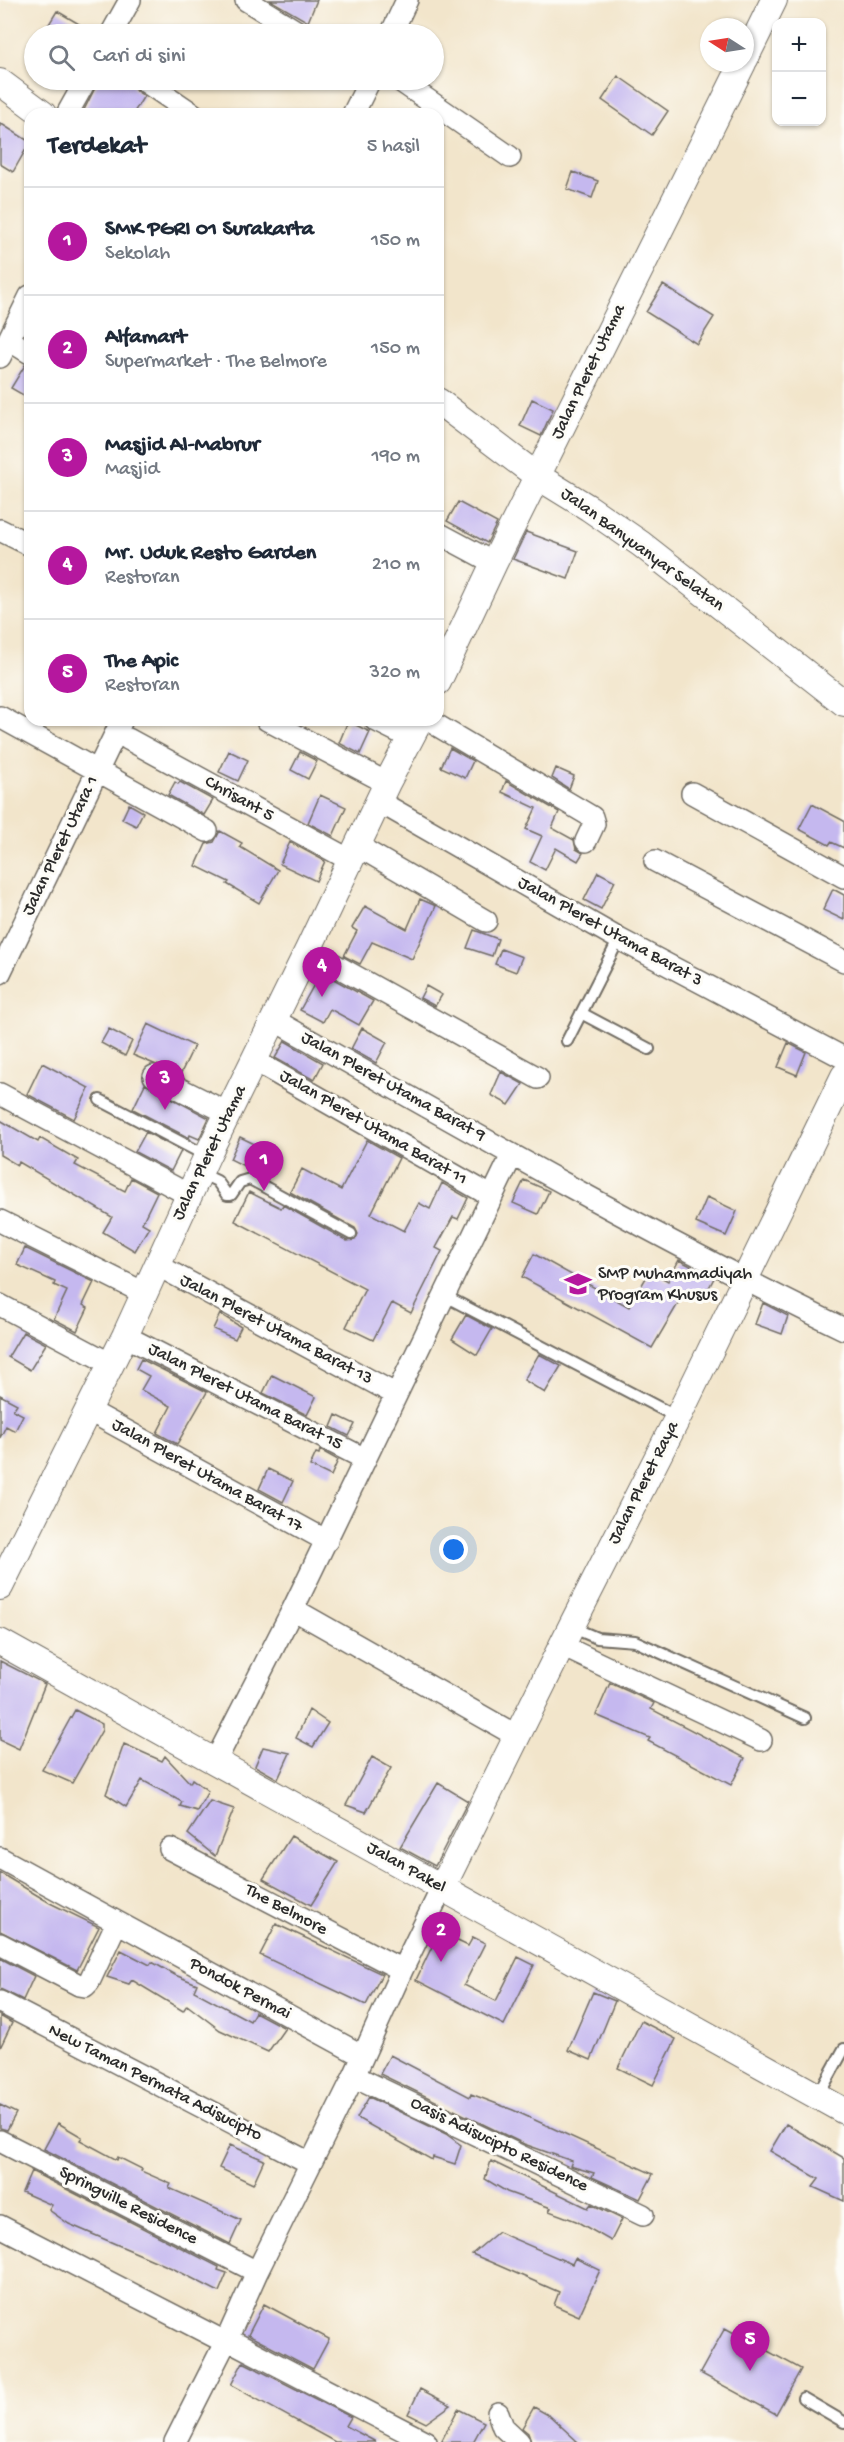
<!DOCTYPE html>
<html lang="id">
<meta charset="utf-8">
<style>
:root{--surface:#fff;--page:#f6f6f7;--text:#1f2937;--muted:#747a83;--line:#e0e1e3;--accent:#b5179e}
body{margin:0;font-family:"Gochi Hand",sans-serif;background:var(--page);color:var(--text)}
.controls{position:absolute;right:18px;top:18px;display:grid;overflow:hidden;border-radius:12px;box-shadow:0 2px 4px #0004}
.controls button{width:54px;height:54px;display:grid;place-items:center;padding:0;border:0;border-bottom:2px solid var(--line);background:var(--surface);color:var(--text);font:30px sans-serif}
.compass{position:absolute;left:700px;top:18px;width:54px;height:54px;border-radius:50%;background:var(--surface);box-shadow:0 2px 4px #0004;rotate:282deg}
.you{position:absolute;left:454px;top:1550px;width:21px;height:21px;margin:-15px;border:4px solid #fff;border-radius:50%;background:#1a73e8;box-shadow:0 0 0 9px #1a73e833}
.badge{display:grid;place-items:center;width:39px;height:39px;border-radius:50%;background:var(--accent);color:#fff;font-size:20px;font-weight:700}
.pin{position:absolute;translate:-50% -50px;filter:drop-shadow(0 2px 3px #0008)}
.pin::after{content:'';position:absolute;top:32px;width:21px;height:18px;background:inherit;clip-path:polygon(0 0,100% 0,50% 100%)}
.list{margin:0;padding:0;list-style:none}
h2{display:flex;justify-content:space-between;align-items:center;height:78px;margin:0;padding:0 24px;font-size:26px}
h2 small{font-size:20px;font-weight:400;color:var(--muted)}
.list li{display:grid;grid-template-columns:39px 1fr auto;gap:18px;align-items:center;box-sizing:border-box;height:108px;padding:0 24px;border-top:2px solid var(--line)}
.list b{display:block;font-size:22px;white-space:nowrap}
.list p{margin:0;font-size:20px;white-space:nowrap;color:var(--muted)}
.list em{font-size:20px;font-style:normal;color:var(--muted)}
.icon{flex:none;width:33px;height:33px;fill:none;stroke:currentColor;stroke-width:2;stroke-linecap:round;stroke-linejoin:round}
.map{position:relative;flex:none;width:844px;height:2442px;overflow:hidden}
.search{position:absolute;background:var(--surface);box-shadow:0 2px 4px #0004;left:24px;top:24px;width:420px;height:66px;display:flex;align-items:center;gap:15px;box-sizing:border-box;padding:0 21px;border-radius:33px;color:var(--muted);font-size:22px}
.panel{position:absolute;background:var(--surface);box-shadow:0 2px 4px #0004;left:24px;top:108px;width:420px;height:618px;border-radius:18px}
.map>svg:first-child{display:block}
.building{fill:#c5b8ef}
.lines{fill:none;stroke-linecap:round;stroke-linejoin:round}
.service-casing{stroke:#716c63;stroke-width:14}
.minor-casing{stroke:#716c63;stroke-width:24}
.tertiary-casing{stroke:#716c63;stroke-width:28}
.service{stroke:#fff;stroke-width:10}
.minor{stroke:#fff;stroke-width:21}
.tertiary{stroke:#fff;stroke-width:26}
.labels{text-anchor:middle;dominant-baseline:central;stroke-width:6;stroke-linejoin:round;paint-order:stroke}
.street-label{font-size:18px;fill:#2b2b2b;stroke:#fdfcf7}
.poi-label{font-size:18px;fill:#2b2b2b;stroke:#fdfcf7;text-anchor:start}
</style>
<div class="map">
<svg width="844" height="2442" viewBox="0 0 844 2442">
<rect width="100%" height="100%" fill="#fdfcf7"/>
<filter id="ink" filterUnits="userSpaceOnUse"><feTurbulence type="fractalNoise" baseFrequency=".0167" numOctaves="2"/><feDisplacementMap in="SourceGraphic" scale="12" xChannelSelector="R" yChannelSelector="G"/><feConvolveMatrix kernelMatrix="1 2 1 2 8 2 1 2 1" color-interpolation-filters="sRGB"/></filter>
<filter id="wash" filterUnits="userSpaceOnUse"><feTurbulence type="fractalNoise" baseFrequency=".008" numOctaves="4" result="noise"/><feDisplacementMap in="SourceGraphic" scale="24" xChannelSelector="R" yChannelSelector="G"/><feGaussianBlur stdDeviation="1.35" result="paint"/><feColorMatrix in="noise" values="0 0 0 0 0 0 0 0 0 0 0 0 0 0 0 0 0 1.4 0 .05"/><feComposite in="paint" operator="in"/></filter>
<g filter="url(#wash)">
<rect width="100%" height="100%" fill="#f2e5cb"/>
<g id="blocks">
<path class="building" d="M270 0H317L308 22Z
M57 11 96 34H43Z
M618 76 668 111 652 135 602 100Z
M99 80H124L131 83 135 90 144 96 133 114H82Z
M0 123 30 142 13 172 0 164Z
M573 172 598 181 592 198 567 189Z
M663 285 714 317 697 344 646 312Z
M25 365 30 366V399L11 388Z
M532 399 553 409 541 436 520 426Z
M458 502 497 523 487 543 447 521Z
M526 532 578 551 568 579 513 559Z
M348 721 370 732 360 754 339 743Z
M450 748 473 761 465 778 441 767Z
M229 751 248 760 238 781 219 772Z
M300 752 317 761 308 779 291 770Z
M556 768 574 776 569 789 552 778Z
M506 781 559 812 552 828 574 840 576 849 583 853 578 861 556 848 545 870 530 862 542 836 526 829 536 808 502 792Z
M175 782 178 784 180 782 213 800 204 815 168 795Z
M320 795 346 807 333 836 308 823Z
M129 804 143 812 136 826 122 819Z
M812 804 844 821V848L831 842 829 845 799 829Z
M220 831 242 843 240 847 278 870 259 903 227 884 229 882 196 866 206 844 214 842Z
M290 842 325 861 316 881 280 864Z
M598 872 615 881 601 909 584 900Z
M833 889 844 895V920L823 910Z
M420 899 436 906 412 959 372 942 360 964 344 956 357 931 352 928 365 906 407 929Z
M474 930 498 939 492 956 467 948Z
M501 949 522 957 516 972 495 964Z
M321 972 373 1001 359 1025 330 1009 323 1022 300 1010Z
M426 986 442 995 435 1006 420 998Z
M148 1024 194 1046 180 1075 133 1055Z
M362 1028 387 1042 376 1063 351 1049Z
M109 1029 132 1041 125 1056 101 1043Z
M285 1041 323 1063 314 1080 275 1058Z
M788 1043 806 1052 797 1075 778 1067Z
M42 1063 89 1088 74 1119 27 1094Z
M501 1072 523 1084 509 1105 491 1095Z
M145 1084 209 1118 199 1139 190 1135 189 1138 133 1109Z
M0 1120 38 1142 40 1138 78 1160 75 1165 125 1191 131 1178 157 1192 142 1223 149 1227 135 1251 103 1232 112 1217 19 1162 17 1165 0 1155Z
M146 1132 181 1151 171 1171 135 1152Z
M240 1137 271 1152 260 1174 230 1159Z
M367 1140 399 1158 371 1214 404 1231 419 1203 430 1209 442 1183 468 1198 458 1219 453 1217 436 1248 442 1251 411 1313 392 1303 373 1340 346 1327 365 1289 235 1221 249 1192 281 1208 283 1205 347 1241 355 1240 358 1234 355 1228 290 1192 302 1169 341 1190Z
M524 1180 549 1191 538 1214 513 1203Z
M707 1197 737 1211 726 1236 696 1223Z
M25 1248 94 1282 83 1305 88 1308 77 1331 54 1319 67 1291 54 1285 55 1282 17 1265Z
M534 1254 629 1307 650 1271 668 1281 679 1260 714 1278 703 1299 686 1290 652 1348 522 1277Z
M763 1303 788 1316 782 1334 755 1324Z
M220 1314 241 1327 235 1339 213 1329Z
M466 1315 492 1329 477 1355 452 1339Z
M23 1332 46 1344 30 1370 8 1357Z
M539 1354 561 1366 545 1393 524 1380Z
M141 1359 207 1392 177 1444 157 1433 171 1406 141 1390 149 1376 136 1369Z
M272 1375 316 1397 307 1415 263 1393Z
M0 1395 17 1404 13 1410 23 1415 15 1431 6 1426 0 1438Z
M336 1415 355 1424 349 1436 331 1427Z
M320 1450 338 1460 331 1476 310 1466 316 1453 319 1454Z
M268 1469 293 1481 283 1502 259 1489Z
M0 1661 45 1684 19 1749 0 1740Z
M610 1683 654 1703 651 1709 745 1758 731 1785 648 1741 650 1738 596 1715Z
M75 1710 102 1724V1730L72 1783 42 1770Z
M309 1710 328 1723 313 1747 296 1738Z
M124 1744 162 1761 165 1756 190 1783 192 1779 208 1791 197 1811 180 1806 182 1802 142 1780 126 1807 106 1794Z
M263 1747 290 1753 278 1779 255 1766Z
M372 1757 391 1768 366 1812 346 1805Z
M438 1783 468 1801 435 1866 400 1847Z
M210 1801 234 1809 215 1856 188 1834Z
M291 1836 338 1862 311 1905 263 1879Z
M0 1873 50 1903 99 1927 77 1970 0 1931Z
M276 1924 382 1974 366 2005 260 1955Z
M439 1932 468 1946 473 1937 485 1943 464 1985 496 2001 518 1957 534 1965 504 2025 416 1980Z
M121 1950 150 1965 152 1962 175 1975 197 1984 194 1991 250 2021 255 2012 285 2028 268 2052 220 2030 187 2005 183 2011 132 1980 129 1984 107 1977Z
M0 1958 34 1976 23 2000 0 1989Z
M593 1992 615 2001 591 2060 568 2050Z
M0 2016 12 2023 0 2048Z
M641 2021 676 2039 653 2085 618 2068Z
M390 2055 470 2097 471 2094 513 2110 653 2174 640 2199 592 2177 594 2173 570 2166 572 2161 524 2144 380 2074Z
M369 2097 446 2134 461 2145 455 2164 433 2157 432 2160 357 2118Z
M0 2105 16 2113 7 2130 0 2128Z
M58 2123 82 2137 80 2140 117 2160 118 2157 142 2169 141 2171 171 2184 169 2188 241 2220 230 2244 44 2149Z
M786 2124 844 2158V2201L813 2187 819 2179 770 2151Z
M230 2145 264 2160 253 2184 219 2168Z
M491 2161 588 2208 591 2204 622 2219 611 2241 576 2221 549 2211 551 2208 507 2192 485 2179Z
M31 2171 219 2267 218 2270 227 2273 219 2292 174 2269 69 2224 49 2210 52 2205 22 2192Z
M498 2232 572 2264 575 2258 600 2270 579 2316 554 2305 559 2292 472 2254Z
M264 2304 329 2339 313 2369 248 2335Z
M725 2328 801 2369 776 2414 700 2373Z
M243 2362 351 2417 346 2426 376 2442H335L231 2385Z
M420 2389 451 2405 426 2423 408 2414Z
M534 2407 550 2416 578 2442H531L528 2433 522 2428Z
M458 2409 484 2422 473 2442H441Z"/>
</g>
</g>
<g filter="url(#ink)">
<use href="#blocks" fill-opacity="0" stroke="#716c63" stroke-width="1.5"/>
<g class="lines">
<defs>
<path id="service" d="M581 1013 649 1049
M567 1041 619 939
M100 1100 207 1156
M200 1173 217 1181 227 1195H231L240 1182 250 1179 351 1234
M443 1295 677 1417
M571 1627 597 1638 635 1641 805 1718
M818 2096 844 2049
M803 2398 844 2422"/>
<path id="minor" d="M246 0 301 34
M111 34 130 0
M391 34 407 0
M143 80 193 114
M399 80 510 157
M67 114 86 80
M353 114 370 80
M9 340 30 353
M0 357 30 296
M0 530 30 545
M438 533 494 563
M0 717 207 831
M267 720 387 783
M375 720 411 738
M428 720 592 817 594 824 586 841
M128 739 350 860
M692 793 844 877
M378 801 619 939 844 1058
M356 845 486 921
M655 861 844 961
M308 950 538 1078
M0 973 122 720
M274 1020C462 1127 650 1235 844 1329
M255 1061 491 1196
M154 1076 228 1113
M0 1094 189 1195
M512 1155 293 1609 517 1736
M0 1221 144 1293
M157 1265 395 1394
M0 1305 111 1364
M125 1336 365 1459
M88 1410 327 1541
M562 1646 761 1740
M215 1762 293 1609
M170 1849 402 1970
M0 1858 117 1922 89 1982 85 1986 79 1985 0 1944
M117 1922 363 2056
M0 2002 310 2163
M354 2076 643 2215
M0 2141 257 2272
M0 2226 225 2342
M227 2339 426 2442
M498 2413 503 2427 519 2442
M175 2442 227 2339 257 2272 354 2076 402 1970 442 1888"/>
<path id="tertiary" d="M745 59 774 0
M0 82 43 114
M438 401 537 476 589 508 641 544 844 703
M438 682 494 563 743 63
M0 1587 125 1336 207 1156 308 950 387 783 420 720
M0 1642 844 2111
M442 1888 571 1627 678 1417 844 1076"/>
</defs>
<use href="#service" class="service-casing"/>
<use href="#minor" class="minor-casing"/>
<use href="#tertiary" class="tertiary-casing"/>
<use href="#service" class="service"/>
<use href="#minor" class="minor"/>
<use href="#tertiary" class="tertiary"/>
</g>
</g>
<defs>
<symbol id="school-bare" viewBox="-9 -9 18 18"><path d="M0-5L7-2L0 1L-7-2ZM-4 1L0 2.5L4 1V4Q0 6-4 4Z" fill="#b5179e" stroke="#fdfcf7" stroke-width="2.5" paint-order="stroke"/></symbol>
</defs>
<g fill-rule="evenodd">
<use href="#school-bare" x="559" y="1265" width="38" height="38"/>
</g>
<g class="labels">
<g class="street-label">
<text transform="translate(589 372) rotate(-64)">Jalan Pleret Utama</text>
<text transform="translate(642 550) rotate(36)">Jalan Banyuanyar Selatan</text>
<text transform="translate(239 799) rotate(29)">Chrisant 5</text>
<text transform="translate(61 846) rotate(-64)">Jalan Pleret Utara 1</text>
<text transform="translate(610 932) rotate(29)">Jalan Pleret Utama Barat 3</text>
<text transform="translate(393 1087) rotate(29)">Jalan Pleret Utama Barat 9</text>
<text transform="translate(373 1128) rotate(30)">Jalan Pleret Utama Barat 11</text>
<text transform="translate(210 1153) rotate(-64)">Jalan Pleret Utama</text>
<text transform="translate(276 1330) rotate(28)">Jalan Pleret Utama Barat 13</text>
<text transform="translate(245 1397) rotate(27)">Jalan Pleret Utama Barat 15</text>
<text transform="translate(207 1476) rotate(29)">Jalan Pleret Utama Barat 17</text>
<text transform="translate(644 1483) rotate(-63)">Jalan Pleret Raya</text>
<text transform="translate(406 1868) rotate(29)">Jalan Pakel</text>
<text transform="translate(286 1910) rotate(28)">The Belmore</text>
<text transform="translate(240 1989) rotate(28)">Pondok Permai</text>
<text transform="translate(155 2083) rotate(27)">New Taman Permata Adisucipto</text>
<text transform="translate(499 2145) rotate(26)">Oasis Adisucipto Residence</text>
<text transform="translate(128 2206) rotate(27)">Springville Residence</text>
</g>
<g class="poi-label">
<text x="598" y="1274">SMP Muhammadiyah<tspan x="598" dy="21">Program Khusus</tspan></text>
</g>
</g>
</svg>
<div class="controls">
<button>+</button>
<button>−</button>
</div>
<svg class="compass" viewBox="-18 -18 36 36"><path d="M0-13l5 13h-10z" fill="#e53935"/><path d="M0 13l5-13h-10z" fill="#747a83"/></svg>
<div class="you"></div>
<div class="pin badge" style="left:264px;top:1191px">1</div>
<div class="pin badge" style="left:441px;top:1962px">2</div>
<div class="pin badge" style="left:165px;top:1110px">3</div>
<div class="pin badge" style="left:322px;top:997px">4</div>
<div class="pin badge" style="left:750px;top:2371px">5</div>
<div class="search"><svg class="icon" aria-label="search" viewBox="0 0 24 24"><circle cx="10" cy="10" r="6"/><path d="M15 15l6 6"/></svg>Cari di sini</div>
<section class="panel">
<h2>Terdekat<small>5 hasil</small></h2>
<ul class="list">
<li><span class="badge">1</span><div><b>SMK PGRI 01 Surakarta</b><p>Sekolah</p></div><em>150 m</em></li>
<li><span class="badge">2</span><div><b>Alfamart</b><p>Supermarket · The Belmore</p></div><em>150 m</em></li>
<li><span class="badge">3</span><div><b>Masjid Al-Mabrur</b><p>Masjid</p></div><em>190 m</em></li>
<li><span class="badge">4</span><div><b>Mr. Uduk Resto Garden</b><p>Restoran</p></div><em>210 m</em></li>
<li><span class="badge">5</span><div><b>The Apic</b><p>Restoran</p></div><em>320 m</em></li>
</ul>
</section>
</div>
